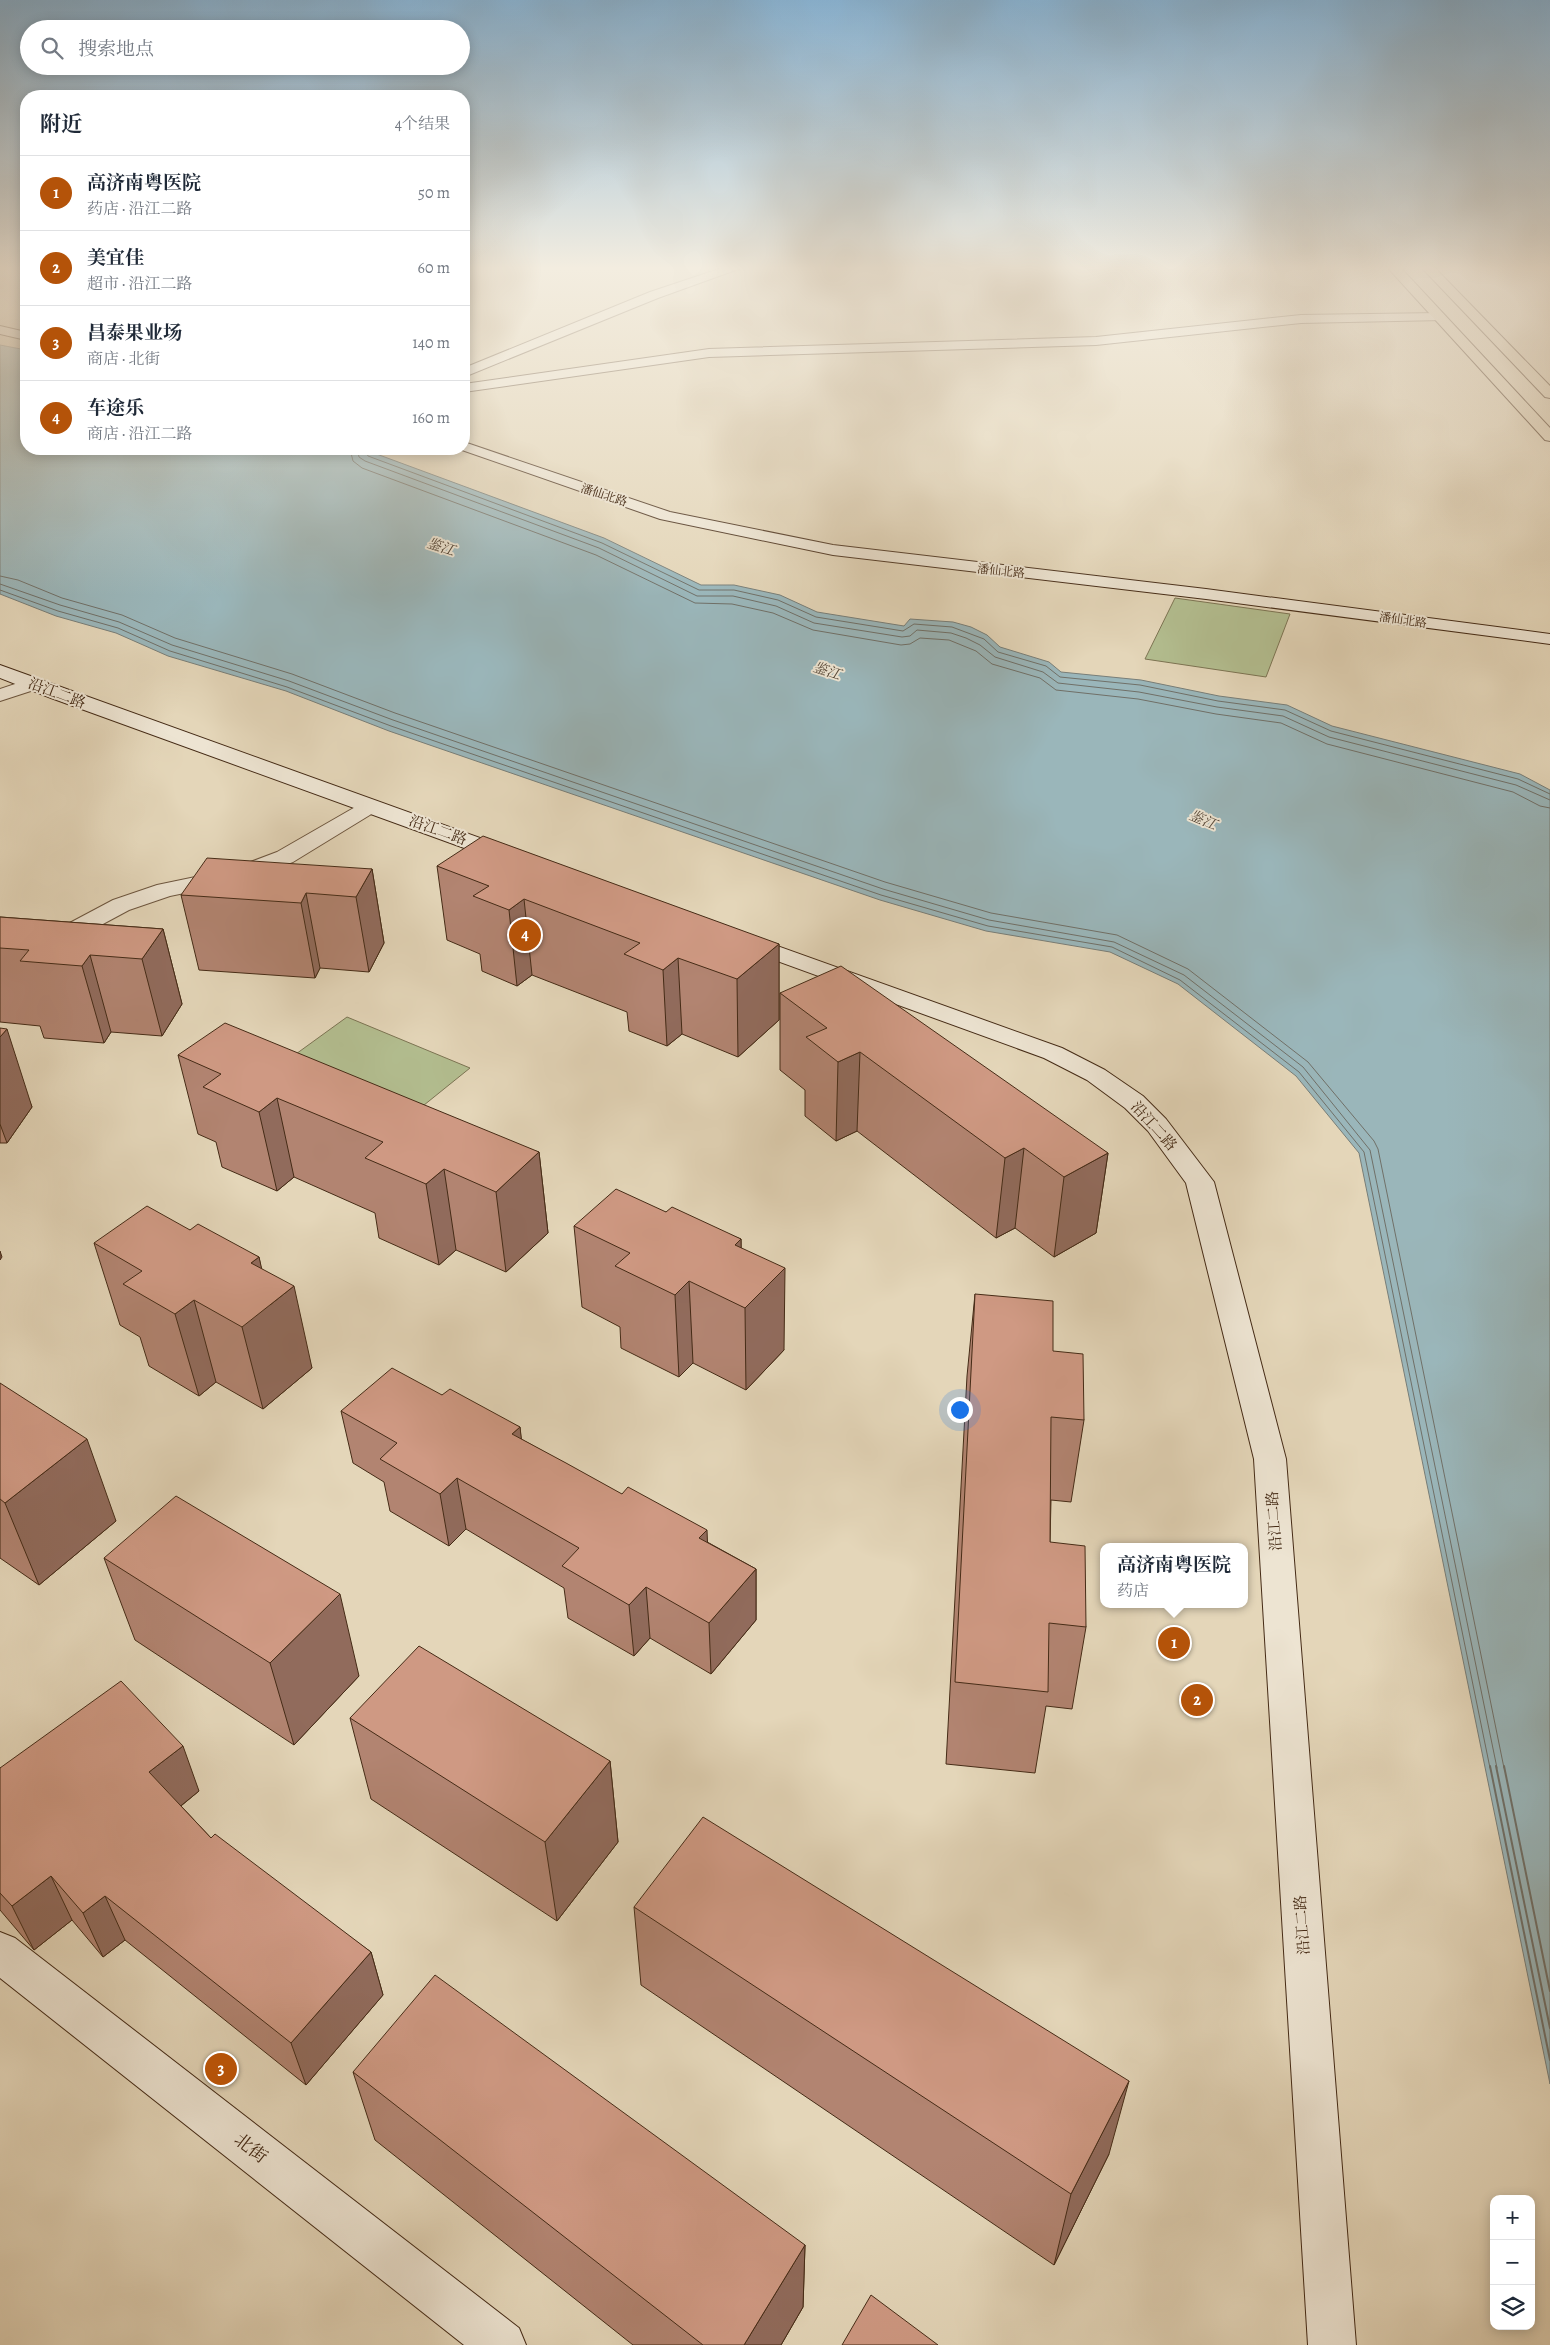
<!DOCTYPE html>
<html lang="zh">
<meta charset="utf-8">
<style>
:root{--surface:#fff;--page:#f6f6f7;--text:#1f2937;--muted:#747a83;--line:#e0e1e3;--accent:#b45309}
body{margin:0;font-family:Alegreya,"Noto Serif SC",serif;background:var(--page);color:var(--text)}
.controls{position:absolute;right:15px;bottom:15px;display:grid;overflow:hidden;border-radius:10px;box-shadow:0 2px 12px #0003}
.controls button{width:45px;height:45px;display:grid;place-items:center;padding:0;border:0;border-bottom:1px solid var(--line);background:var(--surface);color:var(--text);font:25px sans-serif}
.you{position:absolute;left:959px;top:1409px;width:18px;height:18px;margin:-12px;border:4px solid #fff;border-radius:50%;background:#1a73e8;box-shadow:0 0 0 8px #1a73e833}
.badge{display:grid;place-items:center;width:32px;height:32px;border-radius:50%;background:var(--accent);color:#fff;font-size:16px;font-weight:700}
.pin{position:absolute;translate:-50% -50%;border:2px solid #fff;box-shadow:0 1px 5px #0006}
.popup{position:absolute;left:1100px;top:1543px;width:148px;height:65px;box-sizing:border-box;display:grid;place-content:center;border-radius:10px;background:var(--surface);filter:drop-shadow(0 1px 4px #0005);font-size:16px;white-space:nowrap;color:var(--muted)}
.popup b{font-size:19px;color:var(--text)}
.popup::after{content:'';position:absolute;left:50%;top:100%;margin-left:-10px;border:10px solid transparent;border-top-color:var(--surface)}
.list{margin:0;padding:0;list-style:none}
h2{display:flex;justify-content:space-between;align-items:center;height:65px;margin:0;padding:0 20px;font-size:21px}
h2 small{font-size:16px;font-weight:400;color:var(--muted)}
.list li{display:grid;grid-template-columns:32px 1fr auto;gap:15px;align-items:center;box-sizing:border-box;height:75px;padding:0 20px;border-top:1px solid var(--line)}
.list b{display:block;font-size:19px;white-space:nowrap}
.list p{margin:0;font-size:16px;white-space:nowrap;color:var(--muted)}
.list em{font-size:16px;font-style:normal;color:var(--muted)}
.icon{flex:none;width:28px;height:28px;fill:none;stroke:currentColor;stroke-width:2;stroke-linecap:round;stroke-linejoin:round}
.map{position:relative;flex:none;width:1550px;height:2345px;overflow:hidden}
.search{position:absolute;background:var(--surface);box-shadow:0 2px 12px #0003;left:20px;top:20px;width:450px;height:55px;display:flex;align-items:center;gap:12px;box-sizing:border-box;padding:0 18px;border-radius:28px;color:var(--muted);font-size:19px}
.panel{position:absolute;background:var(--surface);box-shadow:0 2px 12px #0003;left:20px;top:90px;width:450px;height:365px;border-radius:20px}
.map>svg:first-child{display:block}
.green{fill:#b3be90;stroke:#7c7453}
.water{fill:#9ab6ba;stroke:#787e78}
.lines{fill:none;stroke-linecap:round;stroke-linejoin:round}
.shore-far1{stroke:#707068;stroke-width:1}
.shore{stroke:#707068;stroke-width:2}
.street-casing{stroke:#6d563f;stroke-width:2}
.secondary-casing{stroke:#452b16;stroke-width:2}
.primary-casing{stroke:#452b16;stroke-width:2}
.street{fill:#ede4d2;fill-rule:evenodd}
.secondary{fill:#ede4d2;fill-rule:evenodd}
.primary{fill:#e4d6b9;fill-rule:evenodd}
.wall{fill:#b28471;stroke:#452b16}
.shaded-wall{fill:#916b5c;stroke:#452b16}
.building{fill:#cf9983;stroke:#452b16}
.labels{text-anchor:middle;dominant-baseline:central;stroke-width:4;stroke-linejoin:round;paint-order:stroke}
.far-street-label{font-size:12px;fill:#452b16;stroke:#ede4d2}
.far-water-label{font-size:14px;font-style:italic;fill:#564737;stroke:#ede4d2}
.street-label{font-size:15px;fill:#452b16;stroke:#ede4d2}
.near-street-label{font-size:18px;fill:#452b16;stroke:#ede4d2}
</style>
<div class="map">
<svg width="1550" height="2345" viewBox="0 0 1550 2345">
<rect width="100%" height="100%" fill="#e4d6b9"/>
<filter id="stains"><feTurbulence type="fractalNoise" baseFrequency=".004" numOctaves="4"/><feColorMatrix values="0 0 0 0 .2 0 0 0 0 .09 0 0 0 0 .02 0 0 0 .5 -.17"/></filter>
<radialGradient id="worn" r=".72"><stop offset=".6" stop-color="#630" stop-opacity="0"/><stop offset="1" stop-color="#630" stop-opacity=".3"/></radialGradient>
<path class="green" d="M1175 598 1290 614 1266 677 1145 659Z
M347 1017 470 1068 403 1122 278 1067Z"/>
<path class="water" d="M0 345 26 350V449H363L604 538 701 585H734L780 595 817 612 904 626 910 619 953 622 971 627 987 635 1000 647 1049 662 1061 672 1141 680 1219 696 1287 705 1332 726 1520 774 1550 790V2084L1359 1153 1296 1076 1178 984 1110 952 986 931 880 900 389 731 286 691 168 656 116 633 56 616 0 594Z"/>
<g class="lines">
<path class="shore-far1" d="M350 449 353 461 362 468 596 555 695 603 732 604 773 613 813 630 901 645 910 644 920 638 949 640 976 651 992 664 1040 678 1056 690 1138 699 1216 714 1281 723 1327 744 1513 792 1540 806 1550 808
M357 449 359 457 365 461 599 548 697 596H733L776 606 814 623 902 637 910 636 917 630 951 633 966 638 980 645 995 657 1043 672 1058 683 1139 692 1217 707 1283 716 1329 737 1516 785 1550 800
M364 449 368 456 602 543 699 590H734L778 600 816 617 903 631 914 624 952 627 984 639 998 652 1046 666 1060 677 1140 685 1218 701 1285 710 1331 731 1518 779 1550 794
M0 576 18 580 62 598 122 615 175 638 292 674 395 713 885 882 991 913 1117 935 1188 969 1308 1062 1374 1141 1378 1149 1504 1768
M0 584 60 605 119 622 172 645 289 681 393 720 883 889 989 920 1114 942 1184 975 1303 1067 1370 1150 1497 1768
M0 590 58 611 118 628 170 651 287 687 391 726 881 895 988 926 1112 947 1180 980 1299 1072 1364 1152 1490 1768"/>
<path class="shore" d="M1490 1766 1550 2060
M1496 1766 1550 2028
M1504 1766 1550 1991"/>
<defs>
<path id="street" d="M725 267H744L658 298 464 377V368L650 292Z
M1439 313 1443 314 1445 317 1443 320 1301 323 1096 345 709 357 464 392V384L709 349 1096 337 1301 315Z
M33 678 40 680 42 684 40 688 0 701V689Z
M371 800 378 802 382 806 378 810 293 862 243 881 170 896 129 910 8 975 0 977V960L113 900 157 885 229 870 277 852 364 802Z"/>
<path id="secondary" d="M0 326 26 332V340L0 334Z
M464 442 670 512 833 545 1206 589 1550 634V644L1206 599 833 555 660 519 459 449H464Z
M0 665 516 851 519 856 516 861 508 863 500 861 51 698 0 678Z
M744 934 1062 1048 1105 1070 1143 1096 1166 1119 1214 1182 1286 1459 1356 2345H1308L1254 1459 1186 1183 1148 1131 1125 1108 1087 1080 1044 1058 736 946 732 941 736 936Z
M0 1932 15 1938 519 2328 526 2345H464L0 1978Z"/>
<path id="primary" d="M1387 267H1400L1550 428V441L1545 440Z
M1421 267H1434L1550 386V398L1545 397Z"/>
</defs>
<use href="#street" class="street-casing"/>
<use href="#secondary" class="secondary-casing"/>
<use href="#primary" class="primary-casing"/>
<use href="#street" class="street"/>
<use href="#secondary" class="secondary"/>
<use href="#primary" class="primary"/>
</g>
<path class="wall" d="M437 866 779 944V1020L738 1057 682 1034 667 1046 629 1031 627 1012 532 975 517 986 482 971 480 954 447 940Z
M372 869 384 943 369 972 320 968 315 978 199 970 181 895Z
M0 917 163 929 182 1004 162 1036 111 1032 104 1043 44 1038 40 1026 0 1022Z
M780 993 1108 1153 1096 1233 1054 1257 1015 1228 996 1238 857 1131 836 1141 805 1116V1090L780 1070Z
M0 1028 32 1107 7 1143H0Z
M178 1055 539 1152 548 1233 506 1272 456 1250 439 1265 379 1238 375 1213 294 1177 277 1191 222 1167 216 1142 198 1134Z
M666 1212 741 1239V1248L784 1350 746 1390 693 1363 679 1377 621 1348 620 1327 582 1307 574 1226Z
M190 1230 259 1257 261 1268 312 1368 263 1409 216 1382 199 1396 149 1366 140 1337 120 1325 94 1243Z
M975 1294 1053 1351 1084 1420 1071 1502 1051 1500 1050 1542 1086 1627 1072 1709 1046 1706 1035 1773 946 1764 967 1376Z
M0 1383 116 1521 39 1585 0 1558Z
M442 1395 520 1427 521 1439 756 1569V1620L711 1674 650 1638 634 1656 568 1618 564 1588 466 1529 449 1546 390 1511 384 1482 353 1463 341 1411Z
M104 1558 359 1676 294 1745 135 1640Z
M350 1718 610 1761 618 1842 557 1921 371 1799Z
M0 1768 199 1791 181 1806 211 1838 371 1952 383 1995 306 2085 125 1940 103 1957 72 1920 34 1950 0 1910Z
M634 1907 1109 2154 1054 2265 641 1985Z
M353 2072 805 2245 803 2307 781 2345H633L375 2140Z"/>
<path class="shaded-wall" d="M372 869 384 943 369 972 356 897Z
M306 893 320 968 315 978 301 903Z
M524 899 532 975 517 986 509 910Z
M163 929 182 1004 162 1036 142 959Z
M779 944V1020L738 1057 737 979Z
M90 955 111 1032 104 1043 82 966Z
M678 958 682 1034 667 1046 663 970Z
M7 1029 32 1107 7 1143 0 1124V1037Z
M860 1052 857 1131 836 1141 838 1062Z
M277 1098 294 1177 277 1191 259 1112Z
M1024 1148 1015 1228 996 1238 1005 1158Z
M539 1152 548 1233 506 1272 496 1192Z
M1108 1153 1096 1233 1054 1257 1064 1177Z
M444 1169 456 1250 439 1265 426 1184Z
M741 1239 742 1307 735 1245Z
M0 1251 2 1257 0 1260Z
M259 1257 270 1305 294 1286 312 1368 263 1409 242 1327 251 1263Z
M785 1268 784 1350 746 1390 745 1308Z
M689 1281 693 1363 679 1377 675 1295Z
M194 1300 216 1382 199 1396 175 1314Z
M520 1427 526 1479 512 1434Z
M87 1439 116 1521 39 1585 5 1503Z
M457 1478 466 1529 449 1546 440 1494Z
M707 1530 709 1581 699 1538Z
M756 1569V1620L711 1674 709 1623Z
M646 1587 650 1638 634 1656 629 1605Z
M340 1594 359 1676 294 1745 270 1663Z
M183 1746 199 1791 167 1817 149 1772Z
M610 1761 618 1842 557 1921 545 1842Z
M51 1876 72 1920 34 1950 12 1906Z
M105 1896 125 1940 103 1957 83 1913Z
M371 1952 383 1995 306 2085 291 2043Z
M1129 2081 1109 2154 1054 2265 1071 2194Z
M805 2245 803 2307 781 2345H744Z"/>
<path class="building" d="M483 836 779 944 737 979 678 958 663 970 624 954 640 943 524 899 509 910 473 896 489 886 437 866Z
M207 858 372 869 356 897 306 893 301 903 181 895Z
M0 917 163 929 142 959 90 955 82 966 20 961 29 950 0 948Z
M841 966 1108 1153 1064 1177 1024 1148 1005 1158 860 1052 838 1062 806 1037 827 1028 780 993Z
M225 1023 539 1152 496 1192 444 1169 426 1184 365 1158 383 1142 277 1098 259 1112 203 1087 221 1074 178 1055Z
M0 1028 7 1029 0 1037Z
M616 1189 666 1212 672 1207 741 1239 735 1245 785 1268 745 1308 689 1281 675 1295 615 1266 630 1253 574 1226Z
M147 1206 190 1230 198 1224 259 1257 251 1263 294 1286 242 1327 194 1300 175 1314 123 1284 142 1271 94 1243Z
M975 1294 1053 1301V1351L1083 1354 1084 1420 1051 1417 1050 1542 1085 1546 1086 1627 1049 1623 1048 1692 955 1682Z
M392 1368 442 1395 450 1389 520 1427 512 1434 566 1463 622 1494 628 1487 707 1530 699 1538 756 1569 709 1623 646 1587 629 1605 562 1566 579 1548 457 1478 440 1494 380 1459 397 1443 341 1411Z
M0 1383 87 1439 5 1503 0 1499Z
M176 1496 340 1594 270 1663 104 1558Z
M419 1646 610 1761 545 1842 350 1718Z
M121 1681 183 1746 149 1772 211 1838 215 1834 371 1952 291 2043 105 1896 83 1913 51 1876 12 1906 0 1893V1768Z
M703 1817 1129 2081 1071 2194 634 1907Z
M435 1975 805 2245 744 2345H703L353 2072Z
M871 2295 938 2345H842Z"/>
<linearGradient id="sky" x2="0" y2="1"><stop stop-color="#89b5d6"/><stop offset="0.45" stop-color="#f3ede0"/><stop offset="1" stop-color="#f3ede0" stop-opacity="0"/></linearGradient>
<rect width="1550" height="596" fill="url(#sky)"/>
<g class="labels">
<g class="far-street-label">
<text transform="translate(604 495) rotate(18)">潘仙北路</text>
<text transform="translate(1001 571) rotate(6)">潘仙北路</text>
<text transform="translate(1403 620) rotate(8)">潘仙北路</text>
</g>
<g class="far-water-label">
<text transform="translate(441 547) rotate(18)">鉴江</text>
<text transform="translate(827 671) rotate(18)">鉴江</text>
<text transform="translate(1203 820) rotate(23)">鉴江</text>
</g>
<g class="street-label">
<text transform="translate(57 693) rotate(21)">沿江二路</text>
<text transform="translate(438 830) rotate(20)">沿江二路</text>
<text transform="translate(1154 1126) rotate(48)">沿江二路</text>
<text transform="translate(1274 1521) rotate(-94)">沿江二路</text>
<text transform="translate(1302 1925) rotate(-94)">沿江二路</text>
</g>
<g class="near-street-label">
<text transform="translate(251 2148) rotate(38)">北街</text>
</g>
</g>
<rect width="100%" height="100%" filter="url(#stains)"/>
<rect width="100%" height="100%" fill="url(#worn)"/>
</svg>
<div class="controls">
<button>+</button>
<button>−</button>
<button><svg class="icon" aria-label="layers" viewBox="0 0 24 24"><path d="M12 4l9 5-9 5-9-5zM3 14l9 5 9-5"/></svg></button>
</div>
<div class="you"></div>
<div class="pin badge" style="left:1174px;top:1643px">1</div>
<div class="popup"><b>高济南粤医院</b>药店</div>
<div class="pin badge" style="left:1197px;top:1700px">2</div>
<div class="pin badge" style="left:221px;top:2069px">3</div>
<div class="pin badge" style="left:525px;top:935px">4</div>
<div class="search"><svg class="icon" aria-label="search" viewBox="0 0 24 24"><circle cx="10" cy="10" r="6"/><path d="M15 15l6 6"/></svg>搜索地点</div>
<section class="panel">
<h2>附近<small>4个结果</small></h2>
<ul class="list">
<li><span class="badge">1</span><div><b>高济南粤医院</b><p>药店 · 沿江二路</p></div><em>50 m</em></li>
<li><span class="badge">2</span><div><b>美宜佳</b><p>超市 · 沿江二路</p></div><em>60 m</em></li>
<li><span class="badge">3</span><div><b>昌泰果业场</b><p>商店 · 北街</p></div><em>140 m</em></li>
<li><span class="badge">4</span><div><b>车途乐</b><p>商店 · 沿江二路</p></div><em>160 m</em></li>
</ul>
</section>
</div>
